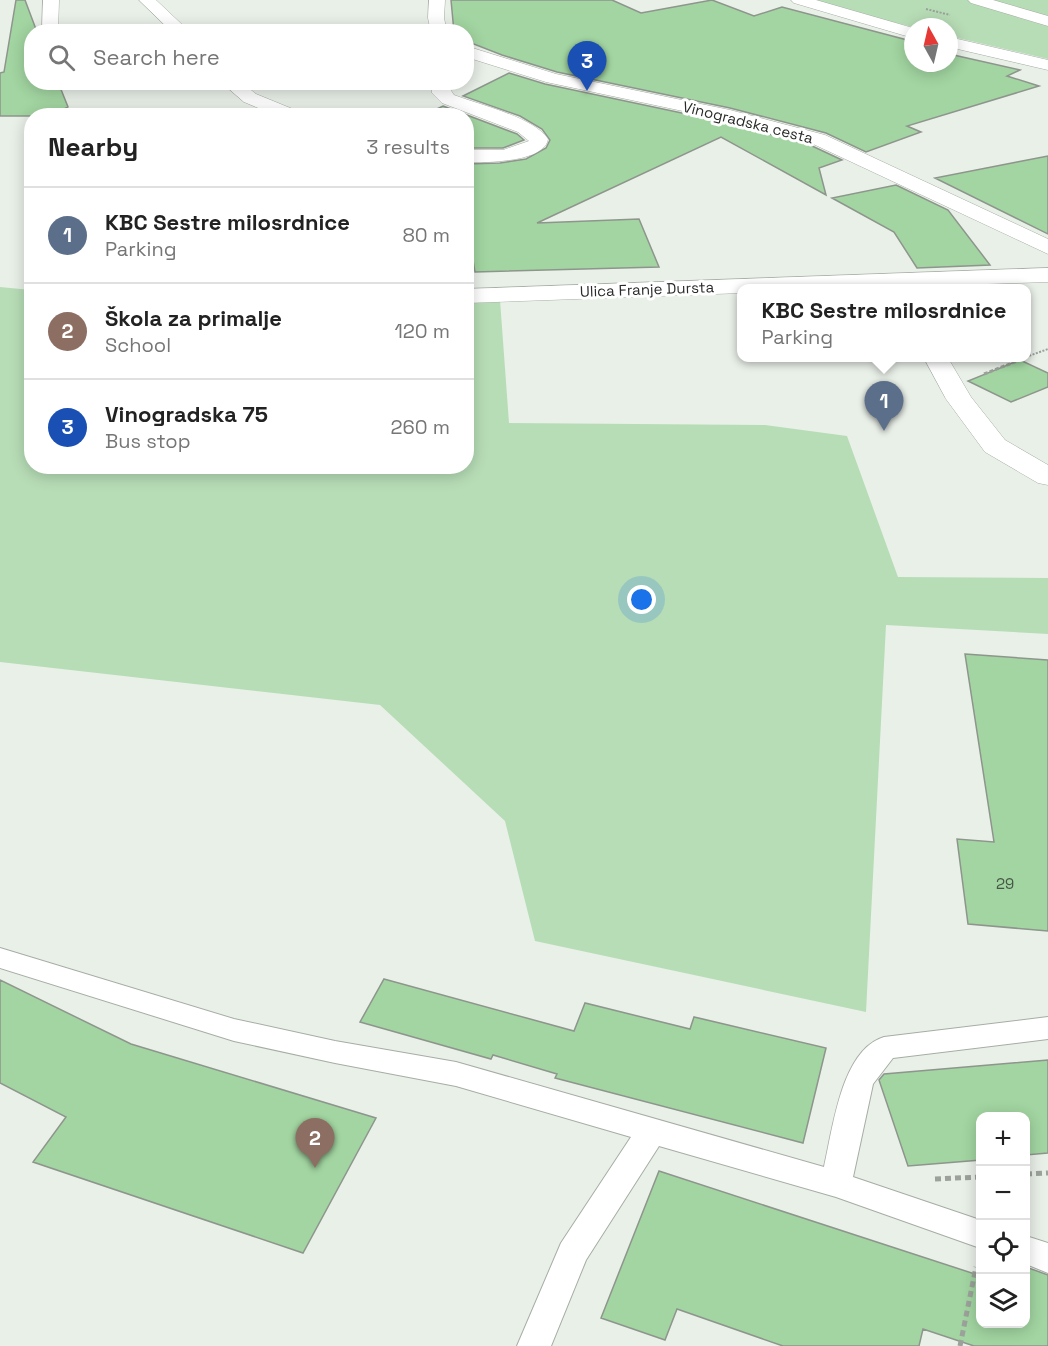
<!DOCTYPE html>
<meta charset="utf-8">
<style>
:root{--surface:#fff;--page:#f2f2f2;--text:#222;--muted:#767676;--line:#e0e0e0;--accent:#0b8043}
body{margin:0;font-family:"Space Grotesk",sans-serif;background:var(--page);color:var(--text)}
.controls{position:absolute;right:18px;bottom:18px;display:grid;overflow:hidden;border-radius:12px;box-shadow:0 3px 15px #0003}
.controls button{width:54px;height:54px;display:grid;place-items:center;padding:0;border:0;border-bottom:2px solid var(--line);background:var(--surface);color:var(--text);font:30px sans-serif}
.compass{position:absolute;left:904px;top:18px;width:54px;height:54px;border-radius:50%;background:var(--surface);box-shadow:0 3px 15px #0003;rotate:352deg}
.you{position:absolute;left:642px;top:600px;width:21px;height:21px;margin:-15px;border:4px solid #fff;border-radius:50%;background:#1a73e8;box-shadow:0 0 0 9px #1a73e833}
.badge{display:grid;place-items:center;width:39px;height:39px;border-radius:50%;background:var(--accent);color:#fff;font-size:20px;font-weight:700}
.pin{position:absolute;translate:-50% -50px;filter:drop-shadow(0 2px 3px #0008)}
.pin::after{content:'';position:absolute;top:32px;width:21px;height:18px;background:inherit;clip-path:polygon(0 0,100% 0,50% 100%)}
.popup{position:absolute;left:737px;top:284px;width:294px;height:78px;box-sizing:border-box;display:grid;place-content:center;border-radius:12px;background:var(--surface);filter:drop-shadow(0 2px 4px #0005);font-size:20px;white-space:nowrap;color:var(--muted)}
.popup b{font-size:22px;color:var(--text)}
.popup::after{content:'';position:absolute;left:50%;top:100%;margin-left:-12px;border:12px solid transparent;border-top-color:var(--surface)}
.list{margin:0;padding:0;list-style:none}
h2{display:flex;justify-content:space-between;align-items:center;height:78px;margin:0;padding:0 24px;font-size:26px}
h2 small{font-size:20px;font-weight:400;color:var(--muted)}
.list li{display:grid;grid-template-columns:39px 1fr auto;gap:18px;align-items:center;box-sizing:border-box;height:96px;padding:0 24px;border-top:2px solid var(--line)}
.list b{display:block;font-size:22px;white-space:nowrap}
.list p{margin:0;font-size:20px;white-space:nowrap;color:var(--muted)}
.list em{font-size:20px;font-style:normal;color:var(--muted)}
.icon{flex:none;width:33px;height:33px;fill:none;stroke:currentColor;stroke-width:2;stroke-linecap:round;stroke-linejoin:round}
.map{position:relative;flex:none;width:1048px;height:1346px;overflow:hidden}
.search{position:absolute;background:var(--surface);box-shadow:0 3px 15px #0003;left:24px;top:24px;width:450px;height:66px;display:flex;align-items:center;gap:15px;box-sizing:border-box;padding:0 21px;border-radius:24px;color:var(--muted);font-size:22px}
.panel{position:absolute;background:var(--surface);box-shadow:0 3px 15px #0003;left:24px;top:108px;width:450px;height:366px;border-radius:24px}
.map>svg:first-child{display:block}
.green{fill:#b7ddb6}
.building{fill:#a2d5a1;stroke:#8e958d;stroke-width:1.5}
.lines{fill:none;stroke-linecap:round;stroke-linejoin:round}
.service-casing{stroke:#a6ada5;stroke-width:2}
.minor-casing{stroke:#a6ada5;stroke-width:1}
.tertiary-casing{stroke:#a6ada5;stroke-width:1}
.path-far2{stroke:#9ca19b;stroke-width:2;stroke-dasharray:2 1.5;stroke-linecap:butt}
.path-far1{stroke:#9ca19b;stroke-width:3;stroke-dasharray:4 2;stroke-linecap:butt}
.path{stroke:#9ca19b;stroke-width:5;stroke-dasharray:6 4;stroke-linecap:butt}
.service{fill:#fff;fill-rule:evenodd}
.minor{fill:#fff;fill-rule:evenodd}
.tertiary{fill:#fff;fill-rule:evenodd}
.labels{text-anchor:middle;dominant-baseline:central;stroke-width:6;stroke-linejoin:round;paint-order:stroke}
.far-street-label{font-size:15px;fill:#282b28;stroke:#fff}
.number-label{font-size:15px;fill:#465646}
</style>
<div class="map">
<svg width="1048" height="1346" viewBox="0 0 1048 1346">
<rect width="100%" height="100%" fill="#e9f0e8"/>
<path class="green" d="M814 0H1048V59L949 36V27H913L843 10Z
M0 287 31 290 32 466H466L467 303 500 300 509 423 765 425 847 436 898 577 1048 578V634L886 625 866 1012 535 941 505 821 380 705 0 662Z"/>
<path class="building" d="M16 0H25L37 32H32V82H58L68 107 62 110 59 116H0V73L4 72Z
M451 0H612L641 13 712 0 754 16 782 7 911 41 906 43 913 45V63H949V54L1020 70 1007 76 1039 86 907 126 921 132 866 152 826 133 730 108 557 72 502 55 466 41V32H454Z
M509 73 545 84 729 123 810 145 842 160 819 168 826 195 721 137 537 223 639 219 659 267 475 272 466 220V164L500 163 526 159 546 148 550 140 542 129 520 116 463 96Z
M443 106 517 134 524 140 503 148H466V116H422Z
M1048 156V234L935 178 1017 162Z
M896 185 948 210 990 265 917 268 894 232 832 198Z
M1020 360 1048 373V387L1011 402 968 381Z
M965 654 1048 660V931L968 924 957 839 994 842Z
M384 979 574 1031 585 1003 690 1029 694 1017 826 1048 803 1143 555 1078 557 1074 493 1055 491 1059 360 1022Z
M0 980 131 1044 376 1118 303 1253 33 1162 66 1117 0 1083Z
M1048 1060V1153L1026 1155V1116H981V1160L908 1166 879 1080 884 1074Z
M659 1171 981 1276V1323H1026V1267L1048 1275V1346H974L923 1329 919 1346H783L677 1309 665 1340 601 1318Z"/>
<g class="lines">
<defs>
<path id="service" d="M0 948 234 1019 335 1041 456 1062 824 1167C833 1129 841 1050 884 1037L1048 1017V1039L893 1058 873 1084 853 1177 980 1220V1248L836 1197 659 1146 586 1260 551 1346H517L561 1243 631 1137 456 1086 335 1063 234 1041 0 968Z
M1026 1236 1048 1243V1273L1026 1264Z"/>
<path id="minor" d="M43 0H59L58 32H42Z
M139 0H156L190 32H172Z
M429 0H445L444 18 447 32H431L428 18Z
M791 0H816L913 28V38L794 3Z
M949 37 1048 60V70L949 47Z
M466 46 556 74 730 110 825 135 1048 239V254L811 143 730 121 546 82 466 57Z
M221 82H241L256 94 300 112 303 116H277L244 102Z
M436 82H456L450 89 454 95C480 105 533 117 548 139 545 162 486 163 466 162V150H503L529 141 518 132 442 103 432 93V87Z
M70 109 76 111 79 116H61L64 111Z
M1048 268V282L863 288H742V293L466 303V289Z
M924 358H948L971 397 1005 440 1048 465V485L1038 483 985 452 946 399Z"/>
<path id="tertiary" d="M968 0H993L1048 16V26L971 3Z"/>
</defs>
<use href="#service" class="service-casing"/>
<use href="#minor" class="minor-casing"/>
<use href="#tertiary" class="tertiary-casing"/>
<path class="path-far2" d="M926 9 950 15
M1026 357 1048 349"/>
<path class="path-far1" d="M984 374 1025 358"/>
<path class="path" d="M1026 1174 1048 1173
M935 1179 980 1177
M960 1346 976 1267"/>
<use href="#service" class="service"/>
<use href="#minor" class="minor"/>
<use href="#tertiary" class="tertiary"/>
</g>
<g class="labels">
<g class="far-street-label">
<text transform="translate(748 122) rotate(14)">Vinogradska cesta</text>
<text transform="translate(647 289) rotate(-2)">Ulica Franje Dursta</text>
</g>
<g class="number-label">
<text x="1005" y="883">29</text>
</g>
</g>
</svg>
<div class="controls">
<button>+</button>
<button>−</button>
<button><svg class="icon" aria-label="locate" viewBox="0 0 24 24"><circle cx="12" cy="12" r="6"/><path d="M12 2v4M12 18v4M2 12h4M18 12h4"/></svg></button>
<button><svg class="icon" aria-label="layers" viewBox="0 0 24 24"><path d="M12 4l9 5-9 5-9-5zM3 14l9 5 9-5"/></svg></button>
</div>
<svg class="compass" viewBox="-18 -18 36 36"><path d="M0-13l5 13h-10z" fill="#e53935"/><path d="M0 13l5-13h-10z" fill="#767676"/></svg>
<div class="you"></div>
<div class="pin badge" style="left:884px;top:431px;background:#5c6f8a">1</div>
<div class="popup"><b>KBC Sestre milosrdnice</b>Parking</div>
<div class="pin badge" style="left:315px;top:1168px;background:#8d6e63">2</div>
<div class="pin badge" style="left:587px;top:91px;background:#1a4fb4">3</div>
<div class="search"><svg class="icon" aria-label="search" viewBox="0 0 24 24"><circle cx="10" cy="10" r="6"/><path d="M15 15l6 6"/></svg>Search here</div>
<section class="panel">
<h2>Nearby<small>3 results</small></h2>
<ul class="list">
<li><span class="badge" style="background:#5c6f8a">1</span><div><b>KBC Sestre milosrdnice</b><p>Parking</p></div><em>80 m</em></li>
<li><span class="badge" style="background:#8d6e63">2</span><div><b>Škola za primalje</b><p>School</p></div><em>120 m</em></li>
<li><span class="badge" style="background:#1a4fb4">3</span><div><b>Vinogradska 75</b><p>Bus stop</p></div><em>260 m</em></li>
</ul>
</section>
</div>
